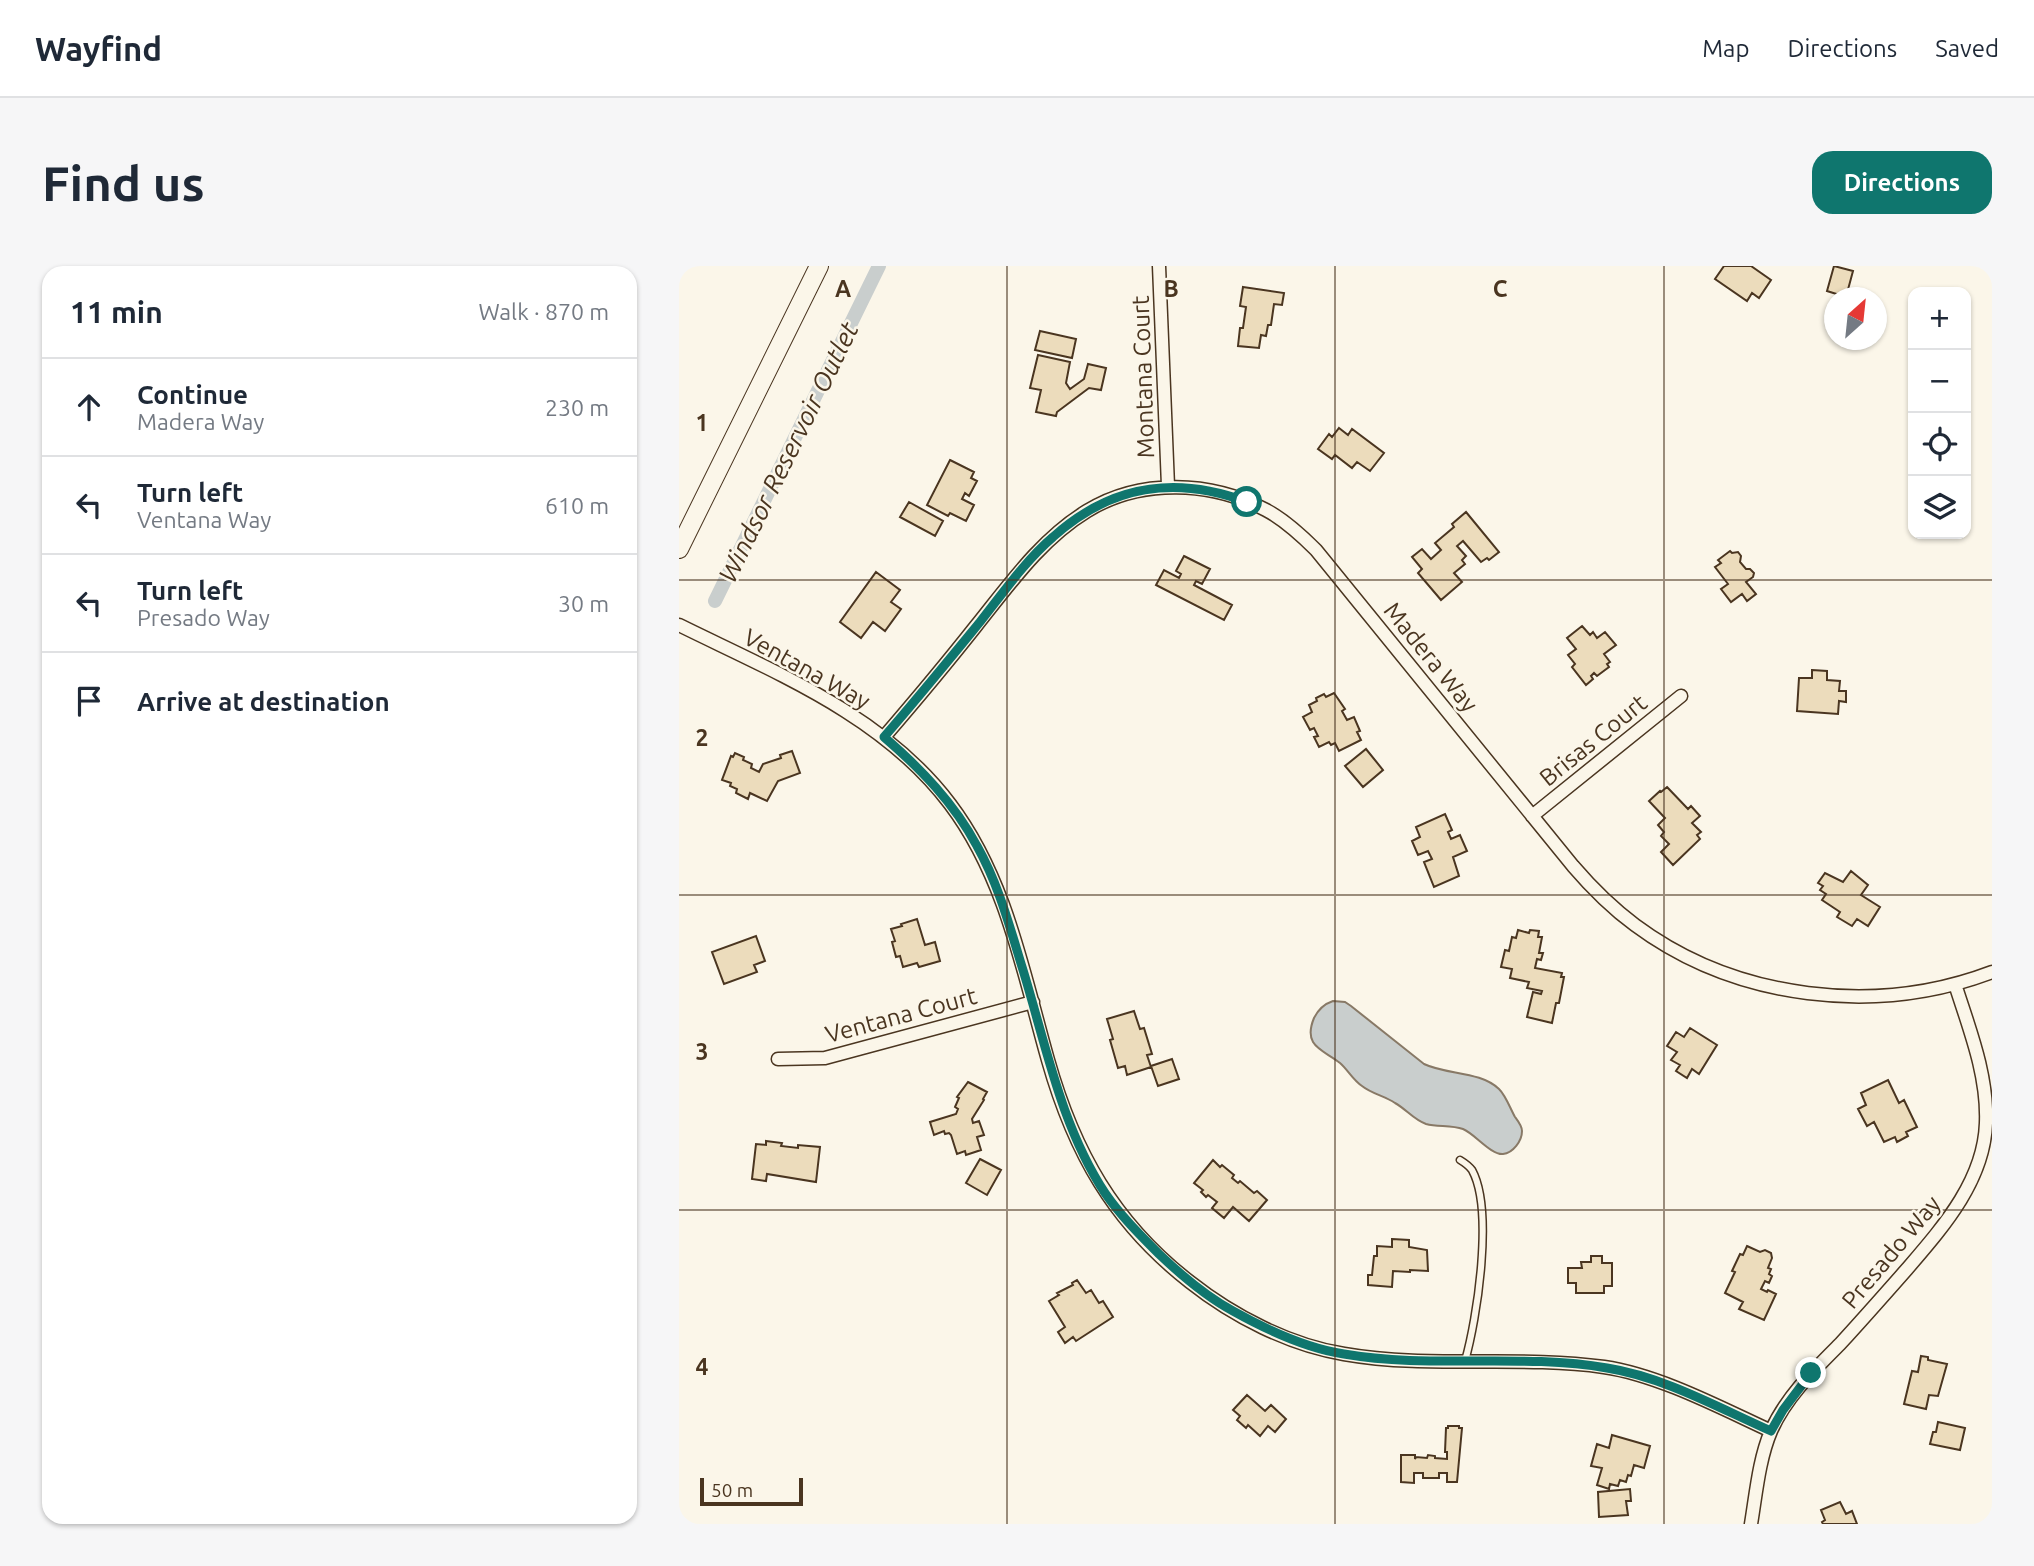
<!DOCTYPE html>
<meta charset="utf-8">
<style>
:root{--surface:#fff;--page:#f6f6f7;--text:#1f2937;--muted:#747a83;--line:#e0e1e3;--accent:#0f766e}
body{margin:0;font-family:Ubuntu,sans-serif;background:var(--page);color:var(--text)}
.controls{position:absolute;right:21px;top:21px;display:grid;overflow:hidden;border-radius:14px;box-shadow:0 2px 5px #0004}
.controls button{width:63px;height:63px;display:grid;place-items:center;padding:0;border:0;border-bottom:2px solid var(--line);background:var(--surface);color:var(--text);font:35px sans-serif}
.compass{position:absolute;left:1145px;top:21px;width:63px;height:63px;border-radius:50%;background:var(--surface);box-shadow:0 2px 5px #0004;rotate:27deg}
.scale{position:absolute;left:21px;bottom:18px;width:103px;box-sizing:border-box;padding-left:7px;border:4px solid #4a3520;border-top:0;font-size:19px;line-height:24px;white-space:nowrap;color:#4a3520;-webkit-text-stroke:5px #fbf6e9;paint-order:stroke}
.stop{position:absolute;width:21px;height:21px;margin:-16px;border:5px solid #0f766e;border-radius:50%;background:#fff}
.stop.end{background:#0f766e;border-color:#fff;box-shadow:0 2px 7px #0008}
.list{margin:0;padding:0;list-style:none}
h2{display:flex;justify-content:space-between;align-items:center;height:91px;margin:0;padding:0 28px;font-size:30px}
h2 small{font-size:23px;font-weight:400;color:var(--muted)}
.list li{display:grid;grid-template-columns:46px 1fr auto;gap:21px;align-items:center;box-sizing:border-box;height:98px;padding:0 28px;border-top:2px solid var(--line)}
.list b{display:block;font-size:26px;white-space:nowrap}
.list p{margin:0;font-size:23px;white-space:nowrap;color:var(--muted)}
.list em{font-size:23px;font-style:normal;color:var(--muted)}
.icon{flex:none;width:38px;height:38px;fill:none;stroke:currentColor;stroke-width:2;stroke-linecap:round;stroke-linejoin:round}
.map{position:relative;flex:none;width:1313px;height:1258px;overflow:hidden;border-radius:21px}
header{display:flex;align-items:center;gap:42px;box-sizing:border-box;height:98px;padding:0 35px;background:var(--surface);border-bottom:2px solid var(--line)}
header strong{font-size:33px}
nav{display:flex;gap:38px;margin-inline-start:auto;font-size:24px}
.intro{display:flex;align-items:center;justify-content:space-between;box-sizing:border-box;height:168px;padding:0 42px}
h1{margin:0;font-size:49px}
.button{padding:18px 32px;border-radius:21px;background:var(--accent);color:#fff;font-size:24px;font-weight:700}
main{display:flex;gap:42px;padding:0 42px}
aside{flex:1;background:var(--surface);border-radius:21px;box-shadow:0 2px 5px #0004}
.map>svg:first-child{display:block}
.water{fill:#c9cecd;stroke:#887966;stroke-width:2}
.lines{fill:none;stroke-linecap:round;stroke-linejoin:round}
.canal{stroke:#c9cecd;stroke-width:14}
.building{fill:#ecdcbc;stroke:#4a3520;stroke-width:2}
.lane-casing{stroke:#4a3520;stroke-width:9}
.street-casing{stroke:#4a3520;stroke-width:15}
.secondary-casing{stroke:#4a3520;stroke-width:20}
.lane{stroke:#fbf6e9;stroke-width:6}
.street{stroke:#fbf6e9;stroke-width:12}
.secondary{stroke:#fbf6e9;stroke-width:18}
.route{stroke:#0f766e;stroke-width:9}
.grid{fill:none;stroke:#4a3520;stroke-width:2;stroke-opacity:0.55}
.labels{text-anchor:middle;dominant-baseline:central;stroke-width:5;stroke-linejoin:round;paint-order:stroke}
.street-label{font-size:24px;fill:#4a3520;stroke:#fbf6e9}
.water-label{font-size:26px;font-style:italic;fill:#4a3520;stroke:#fbf6e9}
.grid-label{font-size:23px;text-anchor:middle;font-weight:bold;fill:#4a3520;stroke:#fbf6e9;stroke-width:5;stroke-linejoin:round;paint-order:stroke}
</style>
<header>
<strong>Wayfind</strong>
<nav><a>Map</a><a>Directions</a><a>Saved</a></nav>
</header>
<div class="intro"><h1>Find us</h1><a class="button">Directions</a></div>
<main>
<aside>
<h2>11 min<small>Walk · 870 m</small></h2>
<ul class="list">
<li><svg class="icon" aria-label="ahead" viewBox="0 0 24 24"><path d="M12 20V5M6 11l6-6 6 6"/></svg><div><b>Continue</b><p>Madera Way</p></div><em>230 m</em></li>
<li><svg class="icon" aria-label="left" viewBox="0 0 24 24"><path d="M17 20v-9H6M10 6l-5 5 5 5"/></svg><div><b>Turn left</b><p>Ventana Way</p></div><em>610 m</em></li>
<li><svg class="icon" aria-label="left" viewBox="0 0 24 24"><path d="M17 20v-9H6M10 6l-5 5 5 5"/></svg><div><b>Turn left</b><p>Presado Way</p></div><em>30 m</em></li>
<li><svg class="icon" aria-label="arrive" viewBox="0 0 24 24"><path d="M6 21V4h12l-3 4 3 4H6"/></svg><div><b>Arrive at destination</b></div></li>
</ul>
</aside>
<div class="map">
<svg width="1313" height="1258" viewBox="0 0 1313 1258">
<rect width="100%" height="100%" fill="#fbf6e9"/>
<path class="water" d="M654 735 666 736 672 740 745 798C768 809 801 805 820 823 827 830 831 842 836 851 839 855 843 860 843 865 843 875 834 887 824 888 812 889 796 868 784 863 772 859 759 861 747 858 735 854 727 843 716 837 706 830 693 828 683 820 674 814 669 804 661 797 645 784 623 781 635 752 639 744 645 738 654 735Z"/>
<g class="lines">
<path class="canal" d="M36 335 200 0"/>
</g>
<path class="building" d="M1045 0H1072L1092 14 1080 32 1073 27 1068 35 1036 13Z
M1155 0 1174 5 1167 31 1148 25Z
M564 21 605 27 603 39 595 38 592 59H589L587 70 582 69 580 82 559 80 561 62H564L567 41 561 40Z
M361 65 397 73 393 92 356 84Z
M359 89 391 96 387 117 391 123 405 113 409 98 427 102 422 124 410 122 378 146 377 150 357 146 362 124 351 122Z
M660 162 669 169 673 163 705 187 691 205 678 196 673 202 656 189 653 193 639 183 650 168 653 171Z
M271 194 295 206 292 212 298 215 290 230 286 227 283 233 295 239 287 255 271 247 269 250 248 239Z
M230 236 264 255 256 270 221 251Z
M787 246 820 286 810 294 808 292 802 296 784 275 778 280 787 290 783 294 786 298 775 307 783 316 762 334 739 307 743 303 733 291 743 283 752 293 762 284 756 277 775 261 773 258Z
M1051 285 1053 287 1059 286 1062 290 1061 296 1067 303H1071L1075 307 1074 311 1067 316 1077 328 1068 335 1063 328 1052 336 1042 323 1049 318 1036 301 1042 297 1039 294Z
M505 290 531 303 523 318 517 315 515 319 553 339 545 354 477 319 485 304 500 312 502 308 497 305Z
M197 306 221 324 212 336 222 343 206 365 194 356 182 372 161 356Z
M903 360 911 369 914 366 918 372 926 366 937 379 925 388 931 396 928 398 930 401 918 410 915 407 912 410 914 413 907 419 893 401 896 398 889 389 897 383 888 372Z
M1133 404 1148 405V414L1161 415 1160 425H1167V436L1160 435 1159 448 1118 445 1120 412H1133Z
M655 427 666 443 663 445 668 454 675 451 681 465 678 466 682 474 660 485 656 477 652 479 650 476 640 481 635 471 639 470 635 462 631 464 624 451 633 446 630 439 638 435 637 432 645 428 647 431Z
M687 483 704 504 684 521 666 500Z
M113 485 121 507 99 515 88 535 71 527 69 533 57 527 58 523 51 520 52 517 43 514 52 490 54 491 56 487 65 491 64 494 73 498 72 502 80 506 84 498 102 492 101 489Z
M988 521 1009 543 1012 540 1021 550 1013 557 1022 566 1018 569 1021 573 994 599 982 586 990 578 982 570 985 566 979 559 986 552 970 535 981 525 982 526Z
M766 548 773 564 769 566 772 573 781 569 788 585 774 591 780 610 755 621 745 596 753 593 749 585 739 589 733 575 741 571 737 561Z
M1172 605 1189 619 1182 629 1201 641 1189 660 1178 653 1173 660 1158 651 1161 646 1143 634 1147 628 1141 624 1144 620 1139 617 1146 607 1164 616Z
M238 653 246 679 256 676 261 695 240 701 238 697 224 701 221 690 217 691 213 676 216 675 212 663 223 660 222 658Z
M839 664 850 667 851 664 860 665 859 671H863L860 687H864L862 694 858 693 856 702 883 707 882 711H885L880 737H877L873 757 848 751 854 726 862 728 863 725 848 722 850 716 831 712 833 703 822 701 826 684 830 685 833 671 837 672Z
M77 670 86 695 75 699 78 706 45 718 33 686Z
M455 745 461 763 465 762 473 788 468 789 472 801 448 809 446 800 439 802 431 774 434 773 428 753Z
M1011 762 1038 779 1020 808 1013 803 1008 812 997 805 1001 799 992 794 998 786 988 780 997 766 1005 771Z
M493 793 500 813 479 820 472 800Z
M1209 814 1220 837 1225 834 1238 861 1227 866 1229 870 1218 876 1216 871 1205 876 1195 856 1188 860 1179 843 1187 839 1182 827Z
M289 816 308 826 304 833 305 834 293 853 294 857 300 855 305 869 298 871 302 884 287 889 286 885 278 888 272 869 270 867 266 868 265 865 255 869 251 856 277 848 279 843 276 841 280 832 278 831Z
M87 875 103 877 102 880 119 882V879L141 881 137 916 88 908 87 915 73 913 77 878 87 879Z
M301 893 322 904 308 929 287 917Z
M534 894 541 901 543 899 555 909 553 912 559 917 561 915 575 927 578 925 588 934 570 955 554 941 545 952 533 942 538 936 529 929 527 931 522 926 524 924 515 917Z
M713 973 730 974V981L748 984 749 1005 731 1004V1006L714 1005 713 1021 689 1019V1009H693L695 990H698V980L713 981Z
M1068 980 1081 986 1086 984 1092 987 1093 992 1089 1002 1092 1003 1090 1008 1093 1010 1090 1017 1086 1015 1082 1023 1088 1026 1089 1024 1097 1028 1085 1054 1060 1043 1064 1036 1046 1027 1056 1006 1053 1005 1061 988 1064 989Z
M912 990H923V997H933V1020H925V1027H897V1017H889V1002H903L902 996H912Z
M398 1014 407 1027 412 1024 420 1037 424 1035 434 1051 397 1075 394 1071 386 1077 379 1066 386 1061 370 1035 380 1029 378 1027 394 1019 393 1017Z
M1242 1090 1249 1091V1094L1268 1098 1259 1130 1250 1129 1247 1143 1225 1138 1233 1105 1239 1106Z
M568 1129 586 1145 592 1139 607 1153 596 1166 589 1160 581 1170 569 1159 567 1162 558 1154 561 1150 554 1144Z
M1259 1156 1286 1162 1281 1184 1251 1178 1254 1166H1257Z
M769 1160H780V1162H783L778 1216H768V1207H760V1212H744V1207H735V1217L722 1216V1189H736V1193L737 1191 748 1192 749 1189 756 1190V1192L768 1193V1186H766L767 1162H769Z
M933 1169 971 1180 965 1202 955 1199 952 1210 949 1209 947 1216 941 1214 939 1220 931 1218 930 1223 918 1219 923 1202 912 1200 918 1178 930 1182Z
M951 1223 952 1235H947L949 1249 920 1251 919 1226Z
M1161 1236 1167 1248 1173 1245 1178 1258H1144L1143 1256 1146 1254 1142 1244Z"/>
<g class="lines">
<defs>
<path id="lane" d="M781 894C786 897 790 900 793 904 815 944 798 1053 786 1095"/>
<path id="street" d="M480 0 489 220
M0 359C97 407 204 449 271 538 327 612 344 706 369 794 395 886 435 957 511 1016 554 1050 610 1079 665 1088 751 1103 839 1089 925 1101 980 1109 1042 1142 1092 1165
M205 471C236 435 267 398 297 360 330 319 362 273 408 245 462 212 532 215 587 244 606 254 622 269 637 284L894 600C912 621 933 642 956 659 1057 734 1197 750 1313 706
M853 550 1002 430
M99 793 146 792 354 736
M1072 1258C1077 1228 1080 1193 1092 1165 1107 1131 1135 1104 1161 1078 1184 1053 1206 1028 1228 1003 1264 961 1305 915 1307 857 1309 809 1290 762 1276 718"/>
<path id="secondary" d="M0 283 140 0"/>
</defs>
<use href="#lane" class="lane-casing"/>
<use href="#street" class="street-casing"/>
<use href="#secondary" class="secondary-casing"/>
<use href="#lane" class="lane"/>
<use href="#street" class="street"/>
<use href="#secondary" class="secondary"/>
</g>
<g class="lines">
<path class="route" d="M568 236C496 209 432 219 374 271 346 295 324 327 301 356 269 395 238 433 205 471 242 503 275 537 298 580 320 619 331 662 344 704 367 779 382 860 426 927 441 949 461 969 480 988 503 1010 526 1030 554 1045 588 1064 626 1082 665 1088 752 1103 841 1087 928 1102 985 1111 1040 1142 1092 1165L1104 1144 1132 1107"/>
</g>
<path class="grid" d="M328 0V1258M656 0V1258M985 0V1258M0 314H1313M0 629H1313M0 944H1313"/>
<g class="labels">
<g class="street-label">
<text transform="translate(464 111) rotate(-92)">Montana Court</text>
<text transform="translate(752 391) rotate(51)">Madera Way</text>
<text transform="translate(128 403) rotate(29)">Ventana Way</text>
<text transform="translate(914 474) rotate(-39)">Brisas Court</text>
<text transform="translate(222 749) rotate(-15)">Ventana Court</text>
<text transform="translate(1212 986) rotate(-50)">Presado Way</text>
</g>
<g class="water-label">
<text transform="translate(109 186) rotate(-64)">Windsor Reservoir Outlet</text>
</g>
</g>
<g class="grid-label">
<text x="164" y="31">A</text>
<text x="492" y="31">B</text>
<text x="821" y="31">C</text>
<text x="23" y="165">1</text>
<text x="23" y="480">2</text>
<text x="23" y="794">3</text>
<text x="23" y="1109">4</text>
</g>
</svg>
<div class="controls">
<button>+</button>
<button>−</button>
<button><svg class="icon" aria-label="locate" viewBox="0 0 24 24"><circle cx="12" cy="12" r="6"/><path d="M12 2v4M12 18v4M2 12h4M18 12h4"/></svg></button>
<button><svg class="icon" aria-label="layers" viewBox="0 0 24 24"><path d="M12 4l9 5-9 5-9-5zM3 14l9 5 9-5"/></svg></button>
</div>
<svg class="compass" viewBox="-18 -18 36 36"><path d="M0-13l5 13h-10z" fill="#e53935"/><path d="M0 13l5-13h-10z" fill="#747a83"/></svg>
<div class="scale">50 m</div>
<div class="stop" style="left:568px;top:236px"></div>
<div class="stop end" style="left:1132px;top:1107px"></div>
</div>
</main>
